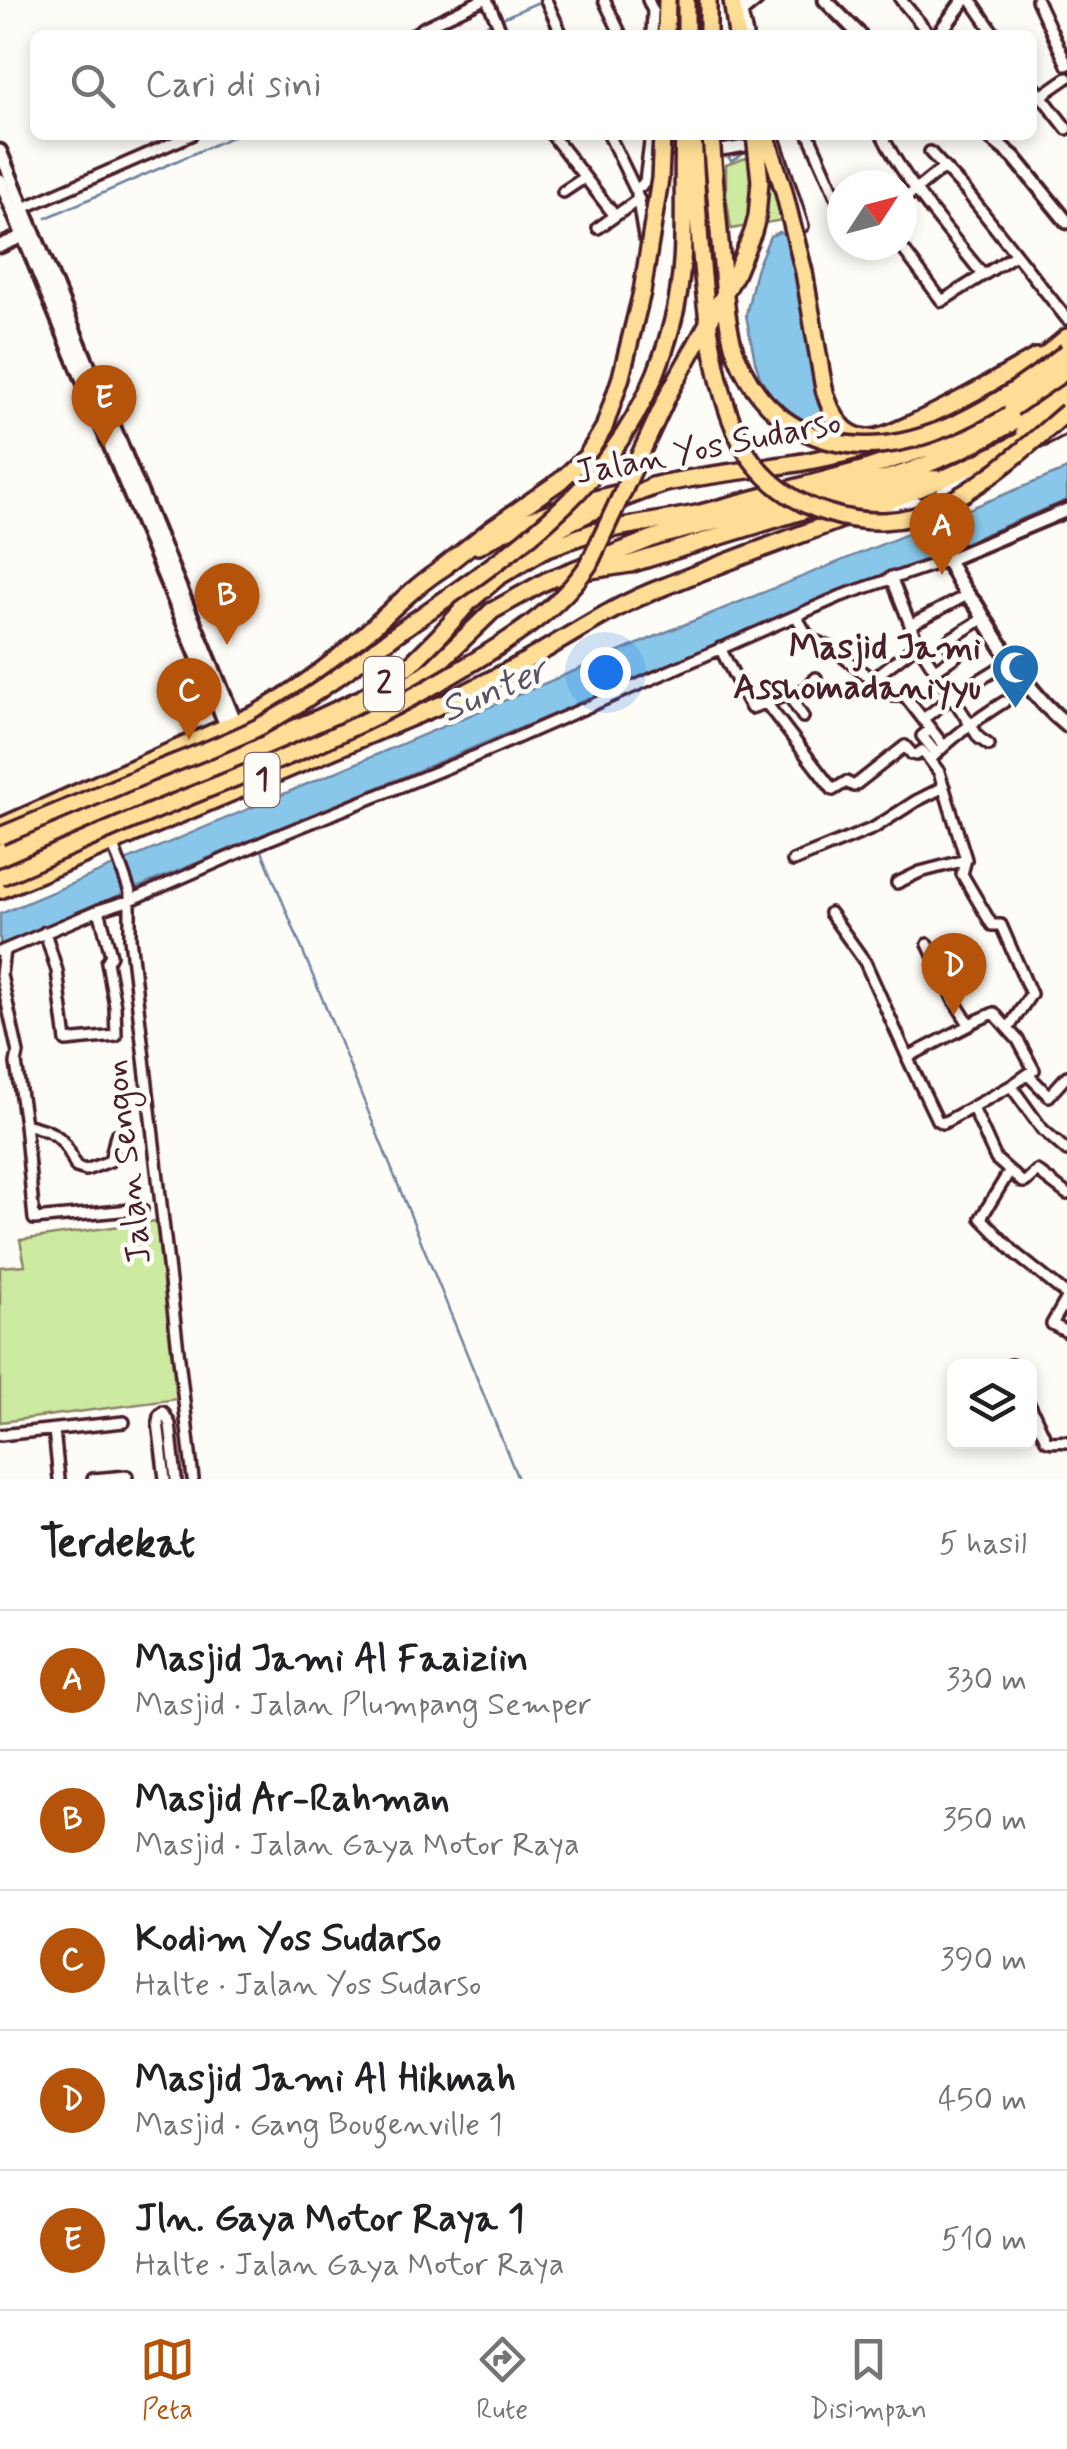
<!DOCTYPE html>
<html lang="id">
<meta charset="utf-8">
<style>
:root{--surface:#fff;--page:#f2f2f2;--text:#202124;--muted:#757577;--line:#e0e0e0;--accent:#b45309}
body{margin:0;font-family:Mynerve,sans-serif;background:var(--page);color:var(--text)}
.controls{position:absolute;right:30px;bottom:30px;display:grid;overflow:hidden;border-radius:15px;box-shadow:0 5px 15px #0003}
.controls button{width:90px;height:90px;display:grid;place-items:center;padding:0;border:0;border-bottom:2px solid var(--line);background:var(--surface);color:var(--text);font:50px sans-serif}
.compass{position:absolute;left:827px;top:170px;width:90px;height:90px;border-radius:50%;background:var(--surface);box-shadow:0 5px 15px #0003;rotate:54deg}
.you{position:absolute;left:605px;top:672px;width:35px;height:35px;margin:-25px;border:8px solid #fff;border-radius:50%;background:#1a73e8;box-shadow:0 0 0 15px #1a73e833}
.badge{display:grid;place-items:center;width:65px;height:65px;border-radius:50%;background:var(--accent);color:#fff;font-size:32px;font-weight:700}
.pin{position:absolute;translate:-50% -82px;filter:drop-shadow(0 2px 5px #0008)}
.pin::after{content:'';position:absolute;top:52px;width:35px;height:30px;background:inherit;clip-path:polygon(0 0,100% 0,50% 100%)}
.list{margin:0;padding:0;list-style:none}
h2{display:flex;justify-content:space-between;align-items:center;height:130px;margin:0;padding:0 40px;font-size:42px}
h2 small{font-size:32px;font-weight:400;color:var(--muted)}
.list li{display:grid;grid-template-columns:65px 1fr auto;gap:30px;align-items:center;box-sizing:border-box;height:140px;padding:0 40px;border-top:2px solid var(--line)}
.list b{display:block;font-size:38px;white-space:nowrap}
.list p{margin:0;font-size:32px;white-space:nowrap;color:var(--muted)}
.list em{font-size:32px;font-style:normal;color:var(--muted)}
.icon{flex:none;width:55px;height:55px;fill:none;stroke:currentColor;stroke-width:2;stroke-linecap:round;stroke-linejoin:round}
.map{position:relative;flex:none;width:1067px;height:1479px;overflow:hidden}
.search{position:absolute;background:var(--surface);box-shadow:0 5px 15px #0003;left:30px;right:30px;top:30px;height:110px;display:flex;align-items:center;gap:25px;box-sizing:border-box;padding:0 35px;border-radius:15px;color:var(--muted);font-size:38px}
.sheet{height:830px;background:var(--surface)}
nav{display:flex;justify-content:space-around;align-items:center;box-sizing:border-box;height:140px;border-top:2px solid var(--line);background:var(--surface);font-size:28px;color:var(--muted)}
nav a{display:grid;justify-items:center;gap:5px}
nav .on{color:var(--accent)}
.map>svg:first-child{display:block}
.green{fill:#cdeaa1;stroke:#8c8466;stroke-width:2.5}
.water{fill:#89c7ea;stroke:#70849e;stroke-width:2.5}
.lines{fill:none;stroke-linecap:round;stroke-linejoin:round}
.stream{stroke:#70849e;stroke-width:2.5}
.minor-casing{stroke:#4a1f2b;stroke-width:16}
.tertiary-casing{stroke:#4a1f2b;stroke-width:19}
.secondary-casing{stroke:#4a1f2b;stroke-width:20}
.trunk-casing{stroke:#4a1f2b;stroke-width:22}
.motorway-casing{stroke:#4a1f2b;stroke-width:22}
.minor{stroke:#fdfcf7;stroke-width:9}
.tertiary{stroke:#fdfcf7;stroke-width:11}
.secondary{stroke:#fdfcf7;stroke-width:12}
.trunk{stroke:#fedd96;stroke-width:15}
.motorway{stroke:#fedd96;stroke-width:15}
.motorway-bridge-casing{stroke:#4a1f2b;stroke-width:22;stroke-linecap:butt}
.motorway-bridge{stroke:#fedd96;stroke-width:15}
.labels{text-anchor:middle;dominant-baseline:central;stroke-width:9;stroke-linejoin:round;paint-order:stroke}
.shield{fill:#fdfcf7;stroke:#806168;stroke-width:2.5}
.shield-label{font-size:32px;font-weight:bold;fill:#4a1f2b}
.street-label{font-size:35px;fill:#4a1f2b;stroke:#fdfcf7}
.poi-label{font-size:35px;font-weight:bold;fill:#4a1f2b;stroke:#fdfcf7;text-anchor:end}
.water-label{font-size:38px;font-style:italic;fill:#5d5164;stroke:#fdfcf7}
</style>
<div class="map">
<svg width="1067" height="1479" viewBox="0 0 1067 1479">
<rect width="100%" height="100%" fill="#fdfcf7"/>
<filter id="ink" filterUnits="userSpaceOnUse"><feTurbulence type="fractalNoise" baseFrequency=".01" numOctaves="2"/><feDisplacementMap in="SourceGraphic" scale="20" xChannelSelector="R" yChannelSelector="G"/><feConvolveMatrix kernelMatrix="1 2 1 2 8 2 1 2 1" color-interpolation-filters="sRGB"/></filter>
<g filter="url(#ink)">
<path class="green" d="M777 147 794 218 731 229 726 194V165Z
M156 1221 178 1399 0 1422V1267L25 1265 20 1240Z"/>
<path class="water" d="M780 232 786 236 792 254 822 403 840 436 805 424 771 395 760 377 755 361 746 315 756 270 770 236Z
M1067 469V500L0 945V914L671 630Z"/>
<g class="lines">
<path class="stream" d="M464 35 541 1
M946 35 969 4
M728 156 731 161 749 151
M46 218 236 135
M260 846 518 1479"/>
<defs>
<path id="minor" d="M487 0 503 35
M546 0 562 35
M604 0 621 35
M648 0 653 11 652 35
M739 0 747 35
M901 0 930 35
M971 0 995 35
M1037 0 1067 65
M742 13 758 0
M413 35 425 27 482 0
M1032 84 1067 129
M1041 96 1067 78
M552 135 615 216
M609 135 635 189 641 186 645 181 651 135
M672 135V150L684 151
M773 135 803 226
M809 135 842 210
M882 135C908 187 948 230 983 275
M709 152 746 146 757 142
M930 152 966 191 1067 319
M563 192 584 178
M637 195 644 237
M902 201 944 167
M19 210 191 135
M598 228 639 199
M900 245 942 301 1015 255
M891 577 918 644 979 738 989 745
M796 616 806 633 813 640 832 648 893 696H905L943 745
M910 625 967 595
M720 648 751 708 766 703 833 790 846 782 854 786 905 746 912 754 916 755 922 751 930 760
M935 670 956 656 949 645 950 639 984 618
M871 680 918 644
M788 694 803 717
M1004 702C977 719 952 737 930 760L939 772 966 859 962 874 992 925H1001L1031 994 1008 1029 1018 1040 1034 1070 1011 1086 1042 1129 1067 1151
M766 703 791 693 805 690 816 678
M923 719 952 697 1012 660
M931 729 922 736 936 753
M112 842 130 892V938L193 1479
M793 861 874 828 916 801 944 787
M897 883 920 872 966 860
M830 913 865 962 908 1058
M45 932 57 971 66 1041 116 1036 115 1006 107 962 111 955 99 910
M928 944 953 999 969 1024 994 1013 1008 1029
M4 950 1 975 18 1053 16 1063 25 1124 34 1219 142 1209
M0 952 99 910 131 900 270 839 473 757 841 596 947 560
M970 1025 912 1055 908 1059 937 1120 943 1123 947 1121 1011 1086
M1028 1075 1049 1096 1067 1076
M973 1108 996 1159 1022 1182H1025L1037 1171 1067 1194
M25 1124C56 1132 64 1136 76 1167L86 1170 110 1161 116 1135
M1009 1172 981 1218 1017 1255 1067 1295
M1067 1298 1052 1324 1067 1332
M1011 1365 1012 1366
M1030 1405 1046 1440C1052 1444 1060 1440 1067 1442
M54 1430 59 1479
M0 1435 124 1422
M93 1479 127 1476
M165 1479 158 1422 159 1416 163 1412 170 1424 176 1479"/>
<path id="tertiary" d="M825 0 860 35
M938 35 964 0
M987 135 1014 157 1067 222
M0 151 236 724
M0 180 227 728
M0 246 28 234
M947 560 1067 510"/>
<path id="secondary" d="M1042 439 1067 426
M881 508 918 504 926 508C941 542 951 578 976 605 1001 646 1029 695 1067 725
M946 537C940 521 932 502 946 489L1007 457"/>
<path id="trunk" d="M1033 365 1067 337
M1024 432 1067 404
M652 486C724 469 799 469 870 446
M478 546C527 516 574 503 629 491
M0 827 257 713C292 693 325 670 355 643 385 617 412 587 446 566
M0 890 450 701C472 689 495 678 517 666 562 641 603 612 651 592 779 538 916 500 1038 432"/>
<path id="motorway" d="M708 0V35
M732 0 737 35
M666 35 667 0
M686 35V0
M824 389C830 411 841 437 867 438 880 439 893 432 904 427 950 407 993 382 1036 357H1043
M525 550C568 519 616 500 665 483
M591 570 630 564 815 507 868 496 917 478 938 479
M438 571 491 529 560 481 587 456 604 428 621 377 642 292
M0 852 317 719 362 698 412 663 439 636 470 601 498 577 545 549 593 532 697 514 862 470 943 443 1012 408
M0 866 307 739 389 699 432 669 492 611 546 581 656 537 895 476C958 455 1014 426 1067 386"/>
</defs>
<use href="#minor" class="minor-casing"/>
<use href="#tertiary" class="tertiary-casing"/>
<use href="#secondary" class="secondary-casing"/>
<use href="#trunk" class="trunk-casing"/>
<use href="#motorway" class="motorway-casing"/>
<use href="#minor" class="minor"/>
<use href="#tertiary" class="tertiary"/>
<use href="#secondary" class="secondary"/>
<use href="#trunk" class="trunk"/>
<use href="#motorway" class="motorway"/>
<defs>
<path id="motorway-bridge" d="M711 135C714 178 718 221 722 264 725 294 726 325 736 354 748 385 769 412 798 428 889 479 996 408 1067 352
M766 135 783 188 804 272 824 389
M693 137C699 220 702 398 754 463 774 488 798 504 828 513 864 525 905 524 939 507 987 484 1027 446 1067 412
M642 292 660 179 662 135
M1012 408 1067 370
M0 836C49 816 98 795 147 774 184 759 223 745 259 727 310 700 356 663 403 629 524 543 632 478 672 324 689 263 681 198 684 135
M0 877C61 851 121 824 183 799 279 761 372 723 460 670 508 641 557 612 589 564L669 393 735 275 753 232 757 217 760 181 755 135"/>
</defs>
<use href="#motorway-bridge" class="motorway-bridge-casing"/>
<use href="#motorway-bridge" class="motorway-bridge"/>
</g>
</g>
<defs>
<symbol id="mosque-pin" viewBox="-11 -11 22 30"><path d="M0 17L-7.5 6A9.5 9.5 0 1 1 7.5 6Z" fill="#1f6fb2" stroke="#fdfcf7"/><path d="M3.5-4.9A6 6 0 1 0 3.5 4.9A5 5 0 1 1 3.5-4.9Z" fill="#fff"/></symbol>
</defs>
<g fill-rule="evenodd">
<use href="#mosque-pin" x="988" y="640" width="55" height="75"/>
</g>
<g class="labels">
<g class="shield">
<rect x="364" y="657" width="40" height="54" rx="8"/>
<rect x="244.5" y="753" width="35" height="54" rx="8"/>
</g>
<g class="shield-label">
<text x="384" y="684">2</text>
<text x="262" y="780">1</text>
</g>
<g class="street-label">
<text transform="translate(708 448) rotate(-11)">Jalan Yos Sudarso</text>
<text transform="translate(128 1162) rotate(-97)">Jalan Sengon</text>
</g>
<g class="poi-label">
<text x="981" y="648">Masjid Jami<tspan x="981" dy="40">Asshomadaniyyu</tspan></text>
</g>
<g class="water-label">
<text transform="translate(494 691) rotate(-23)">Sunter</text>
</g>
</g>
</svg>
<div class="controls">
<button><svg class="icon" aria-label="layers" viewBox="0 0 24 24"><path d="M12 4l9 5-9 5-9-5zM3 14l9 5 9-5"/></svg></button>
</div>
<svg class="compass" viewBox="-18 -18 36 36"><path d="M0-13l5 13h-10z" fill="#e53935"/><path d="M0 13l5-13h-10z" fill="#757577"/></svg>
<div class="you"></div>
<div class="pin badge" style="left:942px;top:575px">A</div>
<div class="pin badge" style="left:227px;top:645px">B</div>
<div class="pin badge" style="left:189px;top:740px">C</div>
<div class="pin badge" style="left:954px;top:1015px">D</div>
<div class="pin badge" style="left:104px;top:447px">E</div>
<div class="search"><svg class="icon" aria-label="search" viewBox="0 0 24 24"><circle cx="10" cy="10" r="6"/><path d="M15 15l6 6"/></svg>Cari di sini</div>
</div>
<section class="sheet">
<h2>Terdekat<small>5 hasil</small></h2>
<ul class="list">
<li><span class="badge">A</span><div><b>Masjid Jami Al Faaiziin</b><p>Masjid · Jalan Plumpang Semper</p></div><em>330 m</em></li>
<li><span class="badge">B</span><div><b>Masjid Ar-Rahman</b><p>Masjid · Jalan Gaya Motor Raya</p></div><em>350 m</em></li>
<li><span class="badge">C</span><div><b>Kodim Yos Sudarso</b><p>Halte · Jalan Yos Sudarso</p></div><em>390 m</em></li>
<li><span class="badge">D</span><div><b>Masjid Jami Al Hikmah</b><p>Masjid · Gang Bougenville 1</p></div><em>450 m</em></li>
<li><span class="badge">E</span><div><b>Jln. Gaya Motor Raya 1</b><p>Halte · Jalan Gaya Motor Raya</p></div><em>510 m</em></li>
</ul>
</section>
<nav>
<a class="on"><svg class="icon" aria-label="map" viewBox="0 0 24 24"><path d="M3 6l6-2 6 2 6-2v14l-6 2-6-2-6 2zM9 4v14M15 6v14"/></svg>Peta</a>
<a><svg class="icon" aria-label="directions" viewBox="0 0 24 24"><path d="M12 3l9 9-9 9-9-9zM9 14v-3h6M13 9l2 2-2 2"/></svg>Rute</a>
<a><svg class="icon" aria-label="saved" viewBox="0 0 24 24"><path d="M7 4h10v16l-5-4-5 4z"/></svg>Disimpan</a>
</nav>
